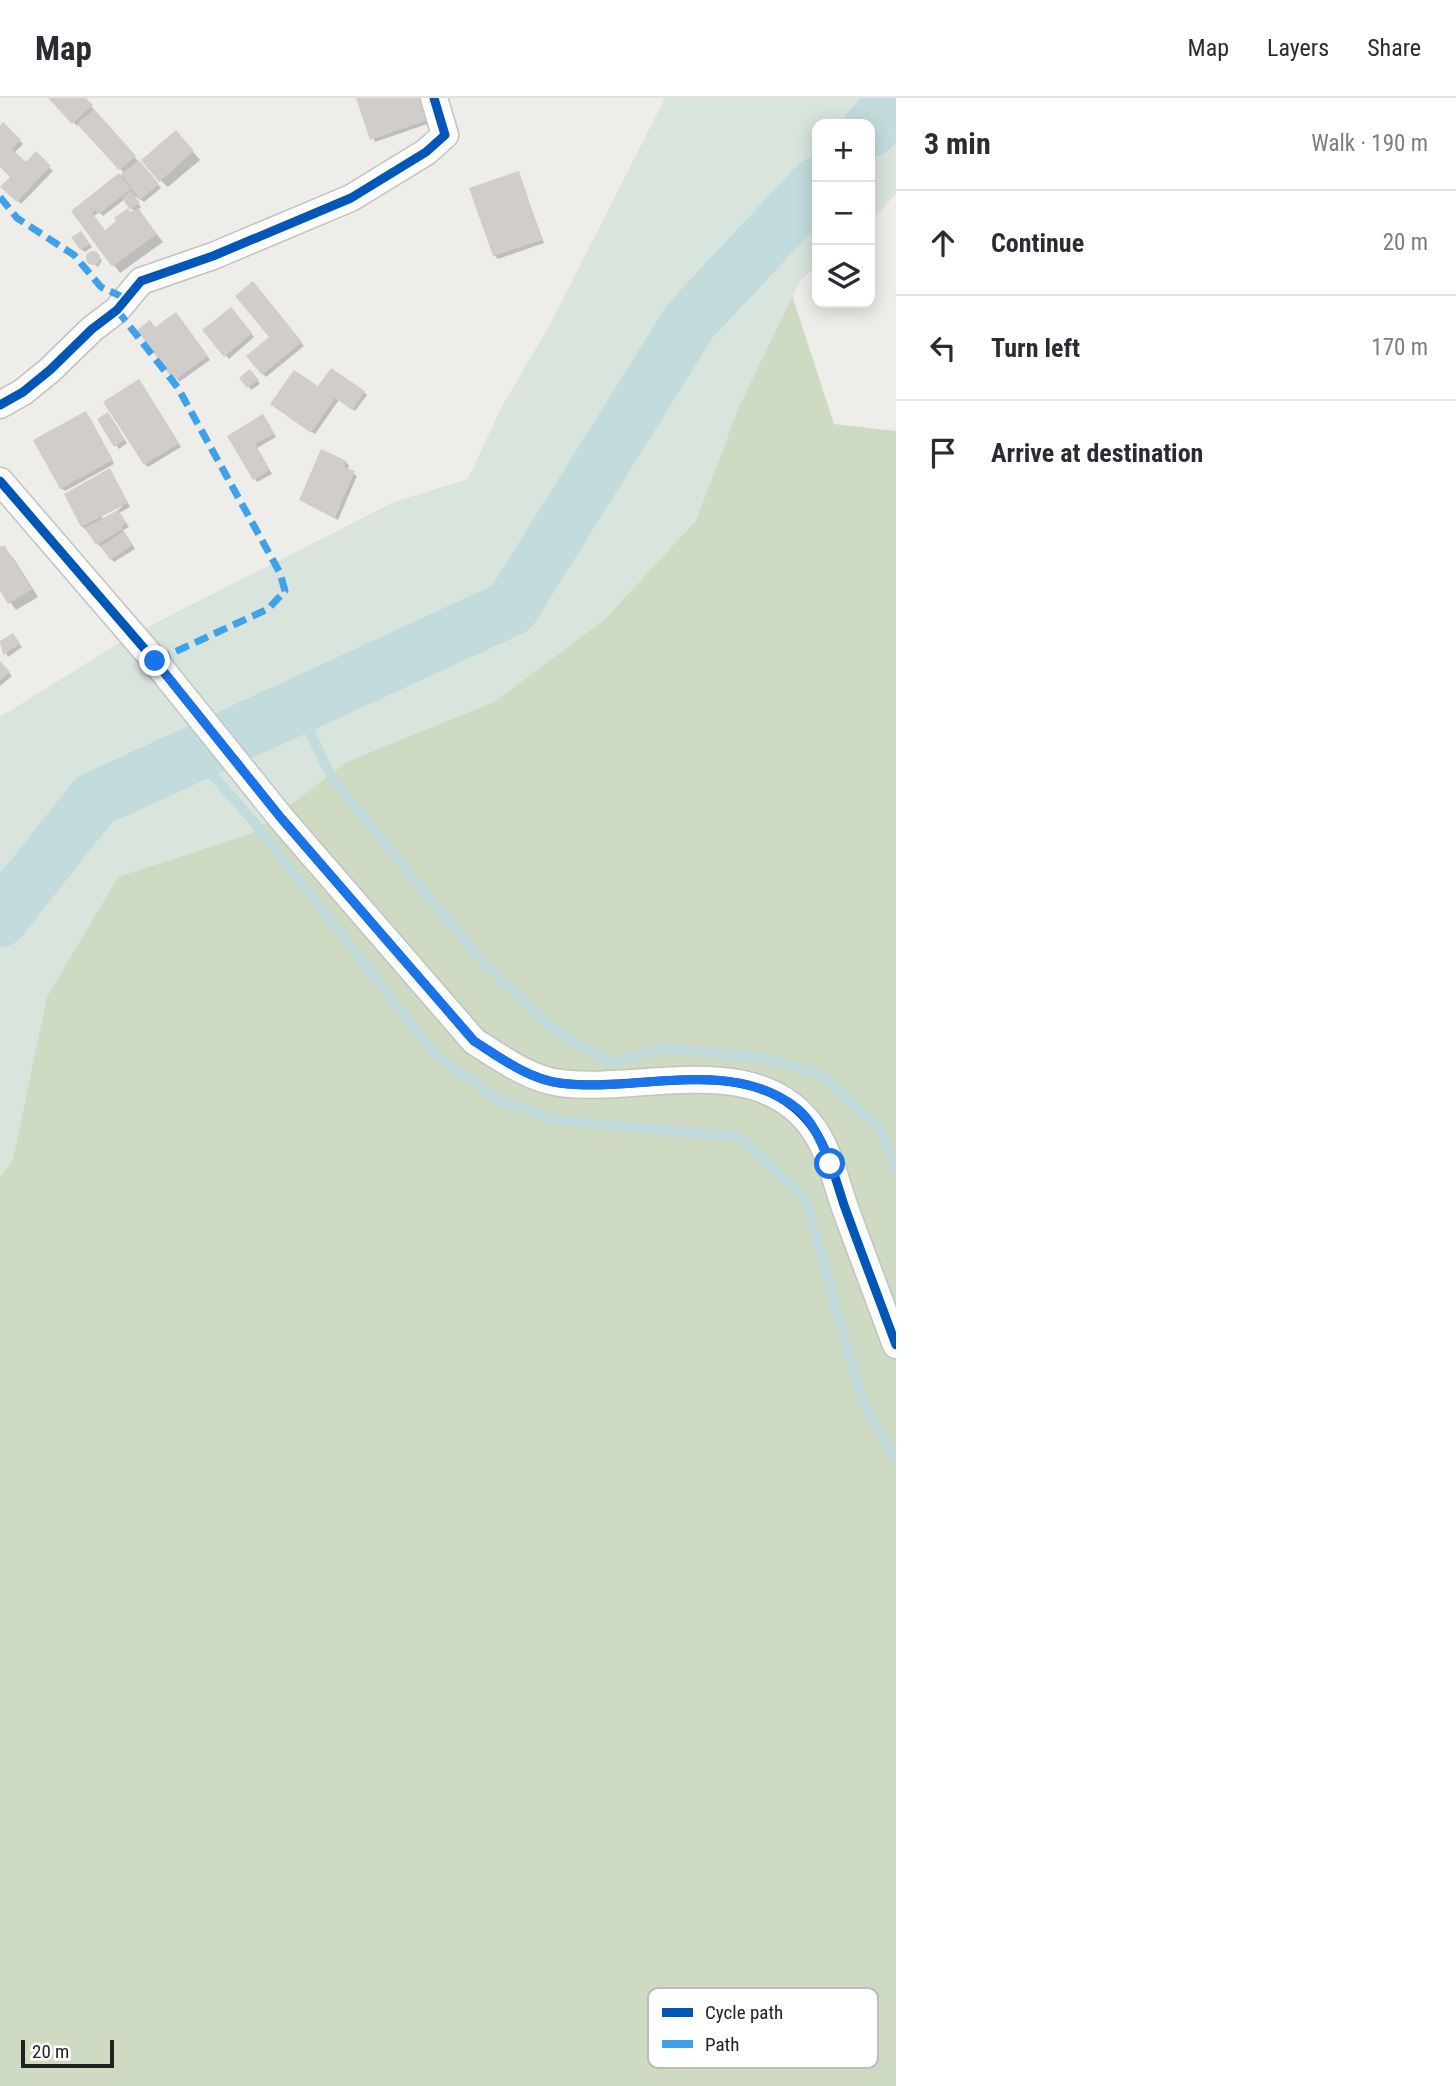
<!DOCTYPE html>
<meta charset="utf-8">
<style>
:root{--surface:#fff;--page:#f7f7f7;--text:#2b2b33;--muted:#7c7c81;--line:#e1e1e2}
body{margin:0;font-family:"Roboto Condensed",sans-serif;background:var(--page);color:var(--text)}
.controls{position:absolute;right:21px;top:21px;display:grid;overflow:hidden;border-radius:14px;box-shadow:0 4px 18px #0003}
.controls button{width:63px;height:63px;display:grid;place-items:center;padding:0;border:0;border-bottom:2px solid var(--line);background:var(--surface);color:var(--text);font:35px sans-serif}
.scale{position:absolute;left:21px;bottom:18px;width:93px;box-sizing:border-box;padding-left:7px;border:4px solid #212121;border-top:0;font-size:19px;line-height:24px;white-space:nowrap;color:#212121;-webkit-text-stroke:5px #fff;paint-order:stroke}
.stop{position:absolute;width:21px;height:21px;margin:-16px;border:5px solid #1a73e8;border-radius:50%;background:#fff}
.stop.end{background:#1a73e8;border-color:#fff;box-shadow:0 2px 7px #0008}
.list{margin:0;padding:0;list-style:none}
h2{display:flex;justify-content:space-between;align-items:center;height:91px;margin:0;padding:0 28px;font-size:30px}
h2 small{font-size:23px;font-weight:400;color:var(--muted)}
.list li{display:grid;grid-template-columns:46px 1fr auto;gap:21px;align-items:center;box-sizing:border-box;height:105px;padding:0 28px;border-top:2px solid var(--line)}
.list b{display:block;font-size:26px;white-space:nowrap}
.list em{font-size:23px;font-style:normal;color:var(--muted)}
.icon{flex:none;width:38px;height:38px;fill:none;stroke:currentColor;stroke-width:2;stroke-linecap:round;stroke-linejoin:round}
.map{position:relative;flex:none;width:896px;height:1988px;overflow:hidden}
header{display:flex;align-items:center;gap:42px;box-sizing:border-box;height:98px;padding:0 35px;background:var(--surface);border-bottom:2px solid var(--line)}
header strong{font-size:33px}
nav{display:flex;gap:38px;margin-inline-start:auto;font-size:24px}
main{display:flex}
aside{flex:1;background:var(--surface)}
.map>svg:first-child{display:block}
.forest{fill:#cedac2}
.wetland{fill:#d9e4dc}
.shadow{fill:#0003;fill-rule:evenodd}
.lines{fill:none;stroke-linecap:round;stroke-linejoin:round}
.stream{stroke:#c2dcde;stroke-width:10}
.river{stroke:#c2dcde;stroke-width:56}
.building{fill:#d0cdcb}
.minor-casing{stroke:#c2c2c0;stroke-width:29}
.minor{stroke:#fdfcfc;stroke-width:26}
.quiet{stroke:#3ea2ea;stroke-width:7;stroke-dasharray:14 7;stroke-linecap:butt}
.cycleway-casing{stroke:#fff;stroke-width:13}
.cycleway{stroke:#0057b8;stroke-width:9}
.route{stroke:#1a73e8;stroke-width:9}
.key{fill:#fff;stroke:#bcbcbc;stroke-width:2}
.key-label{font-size:19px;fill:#212121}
</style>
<header>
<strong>Map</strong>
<nav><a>Map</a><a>Layers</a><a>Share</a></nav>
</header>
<main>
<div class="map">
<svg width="896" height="1988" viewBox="0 0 896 1988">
<rect width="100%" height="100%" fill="#efedea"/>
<path class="forest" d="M779 157 834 326 896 333V1988H0V974L128 748Z"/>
<path class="wetland" d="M665 0H896V96L870 124V26H817V168L800 183 739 309 696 423 605 521 494 604 347 664 253 735 118 779 47 899 13 1062 0 1079V619L130 538 394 404 468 381 501 310 551 225Z"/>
<path class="shadow" d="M51 0H84L161 90 144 104 130 95 141 109 138 112 163 144 120 175 73 113 124 75 79 25 77 28ZM125 101 134 113 106 135 93 119 99 114 103 118Z
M357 0H397L433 24 375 44Z
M3 27 23 46 14 55 26 67 36 56 53 73 21 106 3 88 12 79 0 66V30Z
M183 42 200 62 168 89 160 82Z
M518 75 544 145 498 161 494 157Z
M84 138 92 149 85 154 81 151Z
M91 155 102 162 98 169 88 162Z
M256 189 304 248 266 279 263 276 271 240Z
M234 214 254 239 229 261 204 233Z
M179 219 210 262 179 284 155 231Z
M253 277 260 286 251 292 242 280Z
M142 286 181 349 148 369 145 366Z
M319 291 364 294 367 297 355 313 339 302 315 336 276 309Z
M89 318 114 366 65 393 61 390Z
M111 319 127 345 119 351 116 347Z
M266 321 276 339 257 350 272 376 257 384 229 338Z
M346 364 349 367 347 372 357 378 338 422 304 404Z
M110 372 130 409 119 415 129 429 123 432 135 451 114 464 82 428ZM121 407 122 409 104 422 101 418Z
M0 448 14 461 38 499 16 512 0 490Z
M12 537 22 549 8 559 0 545Z
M0 565 12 578 0 588Z"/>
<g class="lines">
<path class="stream" d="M298 610 333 682 480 861 550 929 611 965 664 950 765 960 820 976 879 1030 896 1072
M194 656 249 718 434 955 496 1001 555 1022 739 1039 805 1100 863 1306 896 1361"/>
<path class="river" d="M870 31 896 3
M0 821 94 702 511 510 690 223 817 87"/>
</g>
<path class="building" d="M48 0H86L93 7 72 26Z
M356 0H425L431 21 370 42Z
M94 11 136 58 119 72 77 26Z
M3 24 21 42 12 51 26 64 36 53 51 68 17 104 0 89 10 79 0 69V28Z
M176 32 194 53 159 84 141 62Z
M139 62 159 86 140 102 121 76Z
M519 73 542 142 493 158 469 90Z
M119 75 131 91 99 116 95 112 92 115 105 132 96 140 116 123 114 120 128 110 130 114 138 110 157 136 112 169 71 113Z
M131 93 140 105 130 112 122 100Z
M81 133 90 146 80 152 71 139Z
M86 160a7 7 0 1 1 14 0a7 7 0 1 1-14 0Z
M253 183 302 244 262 277 246 258 269 239 235 198Z
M231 209 252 235 224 259 202 232Z
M176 214 208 258 174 283 137 232 150 222 155 229Z
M331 270 365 293 352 312 335 300 311 335 270 306 294 272 318 288Z
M250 271 259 282 247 290 239 280Z
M139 281 179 345 144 367 103 304Z
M86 313 113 362 60 391 33 342Z
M108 314 125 342 114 349 97 321Z
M263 316 274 336 255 346 270 372 253 382 227 338Z
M321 351 347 363 344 369 355 373 335 420 299 402Z
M110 370 128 405 81 429 64 396Z
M118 412 127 425 121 429 123 431 96 447 85 430Z
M124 433 133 447 110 462 101 448Z
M4 447 32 491 8 506 0 493V450Z
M13 535 20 546 3 557 0 543Z
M0 563 10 574 0 582Z"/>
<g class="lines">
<defs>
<path id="minor" d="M0 307 23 294 50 272 92 231 117 212 141 183 213 158 351 100 426 54 445 37 434 0
M0 383 155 563 281 720 474 943C499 959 529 981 560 985 642 996 759 949 815 1033 829 1054 836 1083 844 1107 861 1154 879 1201 896 1247"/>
</defs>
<use href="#minor" class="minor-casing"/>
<use href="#minor" class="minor"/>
<path class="quiet" d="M0 99 17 120 74 157 101 189 127 201
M117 212 178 290 280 475 285 493 268 511 155 563"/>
<defs>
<path id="cycleway" d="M0 307 23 294 50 272 92 231 117 212 141 183 213 158 351 100 426 54 445 37 434 0
M0 383 155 563 281 720 474 943C499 959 529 981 560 985 642 996 759 949 815 1033 829 1054 836 1083 844 1107 861 1154 879 1201 896 1247"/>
</defs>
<use href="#cycleway" class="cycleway-casing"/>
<use href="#cycleway" class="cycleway"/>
</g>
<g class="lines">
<path class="route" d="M155 563 281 720 474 943C499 959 528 981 559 985 637 996 730 957 798 1011 814 1024 822 1047 830 1066"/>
</g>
<rect x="648" y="1890" width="230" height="80" rx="10" class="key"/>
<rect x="662" y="1910" width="31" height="9" fill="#0057b8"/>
<rect x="662" y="1942" width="31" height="8" fill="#3ea2ea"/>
<g class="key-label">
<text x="705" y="1921">Cycle path</text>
<text x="705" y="1953">Path</text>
</g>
</svg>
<div class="controls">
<button>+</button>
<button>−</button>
<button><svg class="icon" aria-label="layers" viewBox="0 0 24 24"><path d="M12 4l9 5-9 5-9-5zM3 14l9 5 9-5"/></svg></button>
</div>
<div class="scale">20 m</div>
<div class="stop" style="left:830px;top:1066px"></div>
<div class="stop end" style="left:155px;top:563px"></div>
</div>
<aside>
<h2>3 min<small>Walk · 190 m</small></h2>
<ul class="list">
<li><svg class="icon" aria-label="ahead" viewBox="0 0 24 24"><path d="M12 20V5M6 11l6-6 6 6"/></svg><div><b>Continue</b></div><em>20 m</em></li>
<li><svg class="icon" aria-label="left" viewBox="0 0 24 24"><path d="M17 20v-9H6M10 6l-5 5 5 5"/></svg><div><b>Turn left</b></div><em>170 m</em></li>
<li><svg class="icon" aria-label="arrive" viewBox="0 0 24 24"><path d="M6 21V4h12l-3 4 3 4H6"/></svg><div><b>Arrive at destination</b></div></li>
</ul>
</aside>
</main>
